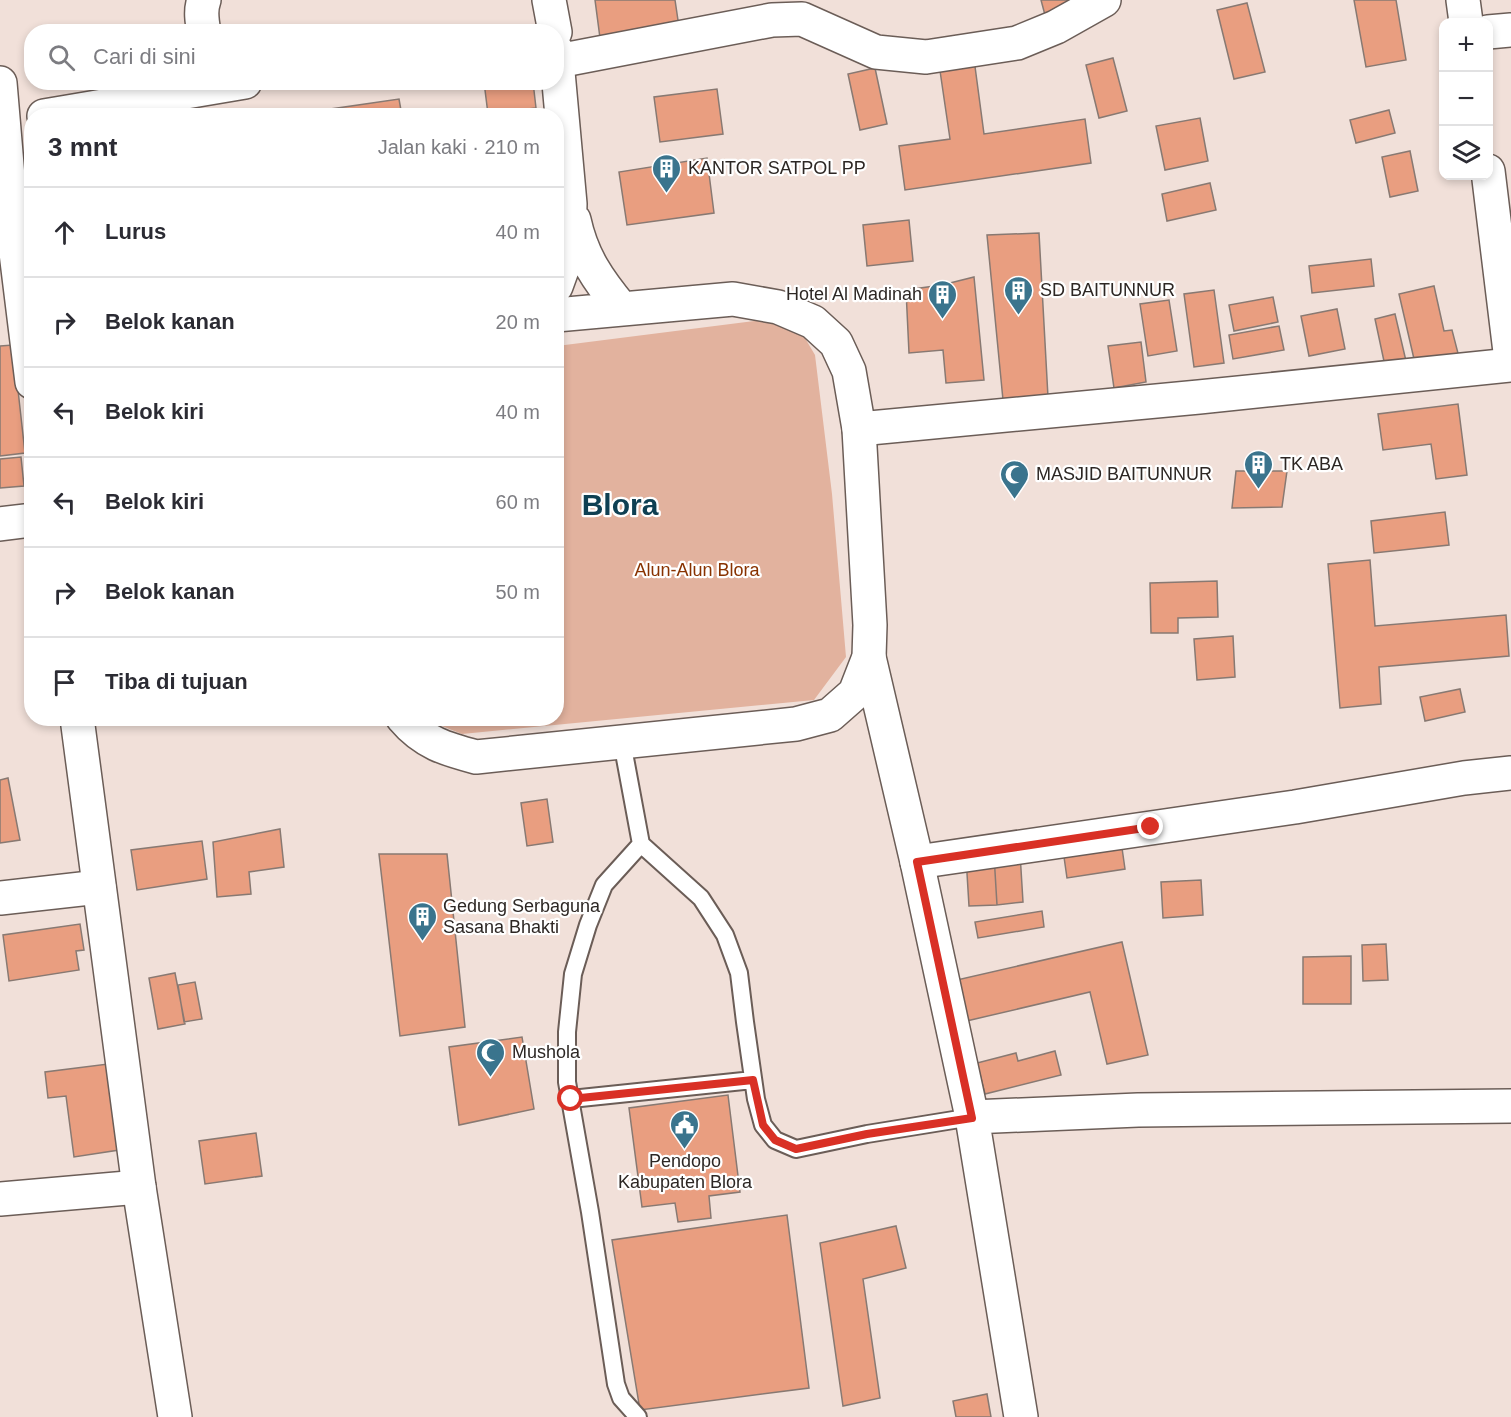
<!DOCTYPE html>
<html lang="id">
<meta charset="utf-8">
<style>
:root{--surface:#fff;--page:#f7f7f7;--text:#2b2b33;--muted:#7c7c81;--line:#e1e1e2}
body{margin:0;font-family:Arial,sans-serif;background:var(--page);color:var(--text)}
.controls{position:absolute;right:18px;top:18px;display:grid;overflow:hidden;border-radius:12px;box-shadow:0 3px 9px #0003}
.controls button{width:54px;height:54px;display:grid;place-items:center;padding:0;border:0;border-bottom:2px solid var(--line);background:var(--surface);color:var(--text);font:30px sans-serif}
.stop{position:absolute;width:18px;height:18px;margin:-14px;border:4px solid #d93025;border-radius:50%;background:#fff}
.stop.end{background:#d93025;border-color:#fff;box-shadow:0 2px 6px #0008}
.list{margin:0;padding:0;list-style:none}
h2{display:flex;justify-content:space-between;align-items:center;height:78px;margin:0;padding:0 24px;font-size:26px}
h2 small{font-size:20px;font-weight:400;color:var(--muted)}
.list li{display:grid;grid-template-columns:39px 1fr auto;gap:18px;align-items:center;box-sizing:border-box;height:90px;padding:0 24px;border-top:2px solid var(--line)}
.list b{display:block;font-size:22px;white-space:nowrap}
.list em{font-size:20px;font-style:normal;color:var(--muted)}
.icon{flex:none;width:33px;height:33px;fill:none;stroke:currentColor;stroke-width:2;stroke-linecap:round;stroke-linejoin:round}
.map{position:relative;flex:none;width:1511px;height:1417px;overflow:hidden}
.search{position:absolute;background:var(--surface);box-shadow:0 3px 9px #0003;left:24px;top:24px;width:540px;height:66px;display:flex;align-items:center;gap:15px;box-sizing:border-box;padding:0 21px;border-radius:24px;color:var(--muted);font-size:22px}
.panel{position:absolute;background:var(--surface);box-shadow:0 3px 9px #0003;left:24px;top:108px;width:540px;height:618px;border-radius:24px}
.map>svg:first-child{display:block}
.green{fill:#e2b29e}
.building{fill:#e99e80;stroke:#887972;stroke-width:1.5}
.lines{fill:none;stroke-linecap:round;stroke-linejoin:round}
.service-casing{stroke:#6b5d57;stroke-width:20}
.minor-casing{stroke:#6b5d57;stroke-width:36}
.tertiary-casing{stroke:#6b5d57;stroke-width:36}
.secondary-casing{stroke:#6b5d57;stroke-width:36}
.primary-casing{stroke:#6b5d57;stroke-width:36}
.service{stroke:#fff;stroke-width:16}
.minor{stroke:#fff;stroke-width:33}
.tertiary{stroke:#fff;stroke-width:33}
.secondary{stroke:#fff;stroke-width:33}
.primary{stroke:#fff;stroke-width:33}
.route{stroke:#d93025;stroke-width:8}
.labels{text-anchor:middle;dominant-baseline:central;stroke-width:4.5;stroke-linejoin:round;paint-order:stroke}
.poi-label{font-size:18px;fill:#2d2724;stroke:#fff;text-anchor:start}
.park-label{font-size:18px;fill:#883200;stroke:#fff}
.town-label{font-size:30px;font-weight:bold;fill:#0f4053;stroke:#fff}
</style>
<div class="map">
<svg width="1511" height="1417" viewBox="0 0 1511 1417">
<rect width="100%" height="100%" fill="#f1e0d9"/>
<path class="green" d="M778 318 802 333 815 355 832 494 846 657 814 700 462 734 427 720 426 719 556 718 557 346Z"/>
<path class="building" d="M595 0H675L679 27 600 38Z
M1041 0H1067L1069 8 1045 15Z
M1354 0H1396L1406 60 1366 67Z
M1247 3 1265 72 1234 79 1217 10Z
M1113 58 1127 111 1099 118 1086 65Z
M974 59 984 134 1085 119 1091 163 905 190 899 146 950 139 939 64Z
M875 68 887 124 860 130 848 74Z
M484 82H533L536 108 488 114Z
M717 89 723 134 660 142 654 97Z
M399 99 402 116H325L324 110Z
M1389 110 1395 133 1356 143 1350 120Z
M1200 118 1208 161 1165 170 1156 126Z
M1410 151 1418 191 1390 197 1382 157Z
M707 158 714 213 627 225 619 172Z
M1210 183 1216 210 1167 221 1162 194Z
M909 220 913 261 867 266 863 225Z
M1039 233 1048 397 1003 400 987 235Z
M1371 259 1374 286 1312 293 1309 266Z
M974 277 984 380 946 383 943 350 909 353 906 290 942 285Z
M1434 286 1444 331 1452 330 1460 361 1417 372 1399 294Z
M1214 290 1224 363 1194 367 1184 294Z
M1273 297 1278 322 1234 331 1229 305Z
M1169 300 1177 351 1148 356 1140 304Z
M1337 309 1345 349 1309 356 1301 316Z
M1395 314 1406 361 1385 366 1375 319Z
M1279 326 1284 350 1233 359 1229 335Z
M1141 342 1146 382 1114 388 1108 346Z
M13 345 25 453 0 456V346Z
M1458 404 1467 475 1436 479 1431 444 1383 450 1378 414Z
M21 457 24 486 0 488V459Z
M1236 471H1287L1282 507 1232 508Z
M1445 512 1449 545 1374 553 1371 521Z
M1370 560 1375 626 1506 615 1509 656 1379 667 1381 704 1340 708 1328 564Z
M1217 581 1218 617 1178 618V633H1151L1150 583Z
M1233 636 1235 677 1197 680 1194 639Z
M1460 689 1465 712 1425 721 1420 697Z
M8 778 20 840 0 843V780Z
M547 799 553 842 527 846 521 803Z
M280 829 284 867 249 872 251 894 217 897 213 842Z
M202 841 207 879 137 890 131 850Z
M1121 841 1125 869 1067 878 1063 850Z
M1020 853 1023 902 997 905 994 855Z
M379 854H447L465 1027 400 1036Z
M994 855 997 905 969 906 966 857Z
M1201 880 1203 915 1163 918 1161 882Z
M1042 911 1044 927 978 938 975 922Z
M80 924 84 950 76 951 79 970 9 981 3 935Z
M1122 942 1148 1055 1107 1064 1090 992 958 1023 948 982Z
M1386 944 1388 980 1363 981 1362 945Z
M1351 956V1004H1303V957Z
M175 973 185 1024 158 1029 149 978Z
M195 982 202 1019 184 1022 178 985Z
M522 1037 534 1109 459 1125 449 1047Z
M1055 1051 1061 1075 985 1094 977 1063 1016 1053 1018 1061Z
M108 1064 119 1150 74 1157 66 1096 48 1098 45 1072Z
M728 1095 740 1192 709 1196 711 1218 678 1222 675 1203 642 1207 629 1108Z
M256 1133 262 1176 205 1184 199 1141Z
M787 1215 809 1388 640 1410 612 1240Z
M896 1226 906 1268 863 1279 880 1398 843 1406 820 1243Z
M987 1394 991 1417H956L953 1401Z"/>
<g class="lines">
<defs>
<path id="service" d="M622 742 641 844 701 898 725 935 739 973 745 1022 756 1099 763 1125 775 1140 796 1149 867 1134 972 1117
M571 1099 753 1080
M638 1417 621 1398 616 1384 590 1212 567 1082V1032L573 974 588 925 604 885 641 844"/>
<path id="minor" d="M204 0C200 10 202 22 204 32
M1488 32 1511 30
M558 61 772 20 802 19 876 52 926 57 1017 43 1056 27 1104 0
M44 116 245 82
M859 429 1199 397 1511 365
M917 862 1295 807 1464 778 1511 773
M0 898 99 887"/>
<path id="tertiary" d="M0 1199 139 1187"/>
<path id="secondary" d="M1463 0 1466 22
M0 83 11 212 32 382
M1488 171 1511 360
M869 657 917 862 972 1117 1138 1110 1511 1106
M77 718 139 1187 175 1417
M972 1117 1021 1417"/>
<path id="primary" d="M549 0 555 32
M556 50 570 204 569 239 564 264 556 286
M574 220C582 257 598 280 622 309
M0 524 32 520
M403 718C424 743 446 749 476 757L796 724 830 715 855 693 869 657 870 625 859 429 849 371 836 343 813 322 778 307 733 299 556 315"/>
</defs>
<use href="#service" class="service-casing"/>
<use href="#minor" class="minor-casing"/>
<use href="#tertiary" class="tertiary-casing"/>
<use href="#secondary" class="secondary-casing"/>
<use href="#primary" class="primary-casing"/>
<use href="#service" class="service"/>
<use href="#minor" class="minor"/>
<use href="#tertiary" class="tertiary"/>
<use href="#secondary" class="secondary"/>
<use href="#primary" class="primary"/>
</g>
<g class="lines">
<path class="route" d="M571 1099 753 1080 763 1125 775 1140 796 1149 867 1134 972 1118 917 862 1151 827"/>
</g>
<defs>
<symbol id="building-pin" viewBox="-11 -11 22 30"><path d="M0 17L-7.5 6A9.5 9.5 0 1 1 7.5 6Z" fill="#3a748d" stroke="#fff"/><path d="M-4-6H4V6H1V3H-1V6H-4ZM-2.5-4.3h1.7v1.8h-1.7ZM.8-4.3h1.7v1.8H.8ZM-2.5-1h1.7V.8h-1.7ZM.8-1h1.7V.8H.8Z" fill="#fff"/></symbol>
<symbol id="mosque-pin" viewBox="-11 -11 22 30"><path d="M0 17L-7.5 6A9.5 9.5 0 1 1 7.5 6Z" fill="#3a748d" stroke="#fff"/><path d="M3.5-4.9A6 6 0 1 0 3.5 4.9A5 5 0 1 1 3.5-4.9Z" fill="#fff"/></symbol>
<symbol id="civic-pin" viewBox="-11 -11 22 30"><path d="M0 17L-7.5 6A9.5 9.5 0 1 1 7.5 6Z" fill="#3a748d" stroke="#fff"/><path d="M-.6-6.5H3V-4.5H.6V-3L4-1V1h2V6H-6V1h2V-1L-.6-3ZM-1.2 2.5V6h2.4V2.5Z" fill="#fff"/></symbol>
</defs>
<g fill-rule="evenodd">
<use href="#building-pin" x="650" y="152" width="33" height="45"/>
<use href="#building-pin" x="1002" y="274" width="33" height="45"/>
<use href="#building-pin" x="926" y="278" width="33" height="45"/>
<use href="#building-pin" x="1242" y="448" width="33" height="45"/>
<use href="#mosque-pin" x="998" y="458" width="33" height="45"/>
<use href="#building-pin" x="406" y="900" width="33" height="45"/>
<use href="#mosque-pin" x="474" y="1036" width="33" height="45"/>
<use href="#civic-pin" x="668" y="1108" width="33" height="45"/>
</g>
<g class="labels">
<g class="poi-label">
<text x="688" y="168">KANTOR SATPOL PP</text>
<text x="1040" y="290">SD BAITUNNUR</text>
<text x="922" y="294" text-anchor="end">Hotel Al Madinah</text>
<text x="1280" y="464">TK ABA</text>
<text x="1036" y="474">MASJID BAITUNNUR</text>
<text x="443" y="906">Gedung Serbaguna<tspan x="443" dy="21">Sasana Bhakti</tspan></text>
<text x="512" y="1052">Mushola</text>
<text x="685" y="1161" text-anchor="middle">Pendopo<tspan x="685" dy="21">Kabupaten Blora</tspan></text>
</g>
<g class="park-label">
<text x="697" y="570">Alun-Alun Blora</text>
</g>
<g class="town-label">
<text x="620" y="504">Blora</text>
</g>
</g>
</svg>
<div class="controls">
<button>+</button>
<button>−</button>
<button><svg class="icon" aria-label="layers" viewBox="0 0 24 24"><path d="M12 4l9 5-9 5-9-5zM3 14l9 5 9-5"/></svg></button>
</div>
<div class="stop" style="left:571px;top:1099px"></div>
<div class="stop end" style="left:1151px;top:827px"></div>
<div class="search"><svg class="icon" aria-label="search" viewBox="0 0 24 24"><circle cx="10" cy="10" r="6"/><path d="M15 15l6 6"/></svg>Cari di sini</div>
<section class="panel">
<h2>3 mnt<small>Jalan kaki · 210 m</small></h2>
<ul class="list">
<li><svg class="icon" aria-label="ahead" viewBox="0 0 24 24"><path d="M12 20V5M6 11l6-6 6 6"/></svg><div><b>Lurus</b></div><em>40 m</em></li>
<li><svg class="icon" aria-label="right" viewBox="0 0 24 24"><path d="M7 20v-9h11M14 6l5 5-5 5"/></svg><div><b>Belok kanan</b></div><em>20 m</em></li>
<li><svg class="icon" aria-label="left" viewBox="0 0 24 24"><path d="M17 20v-9H6M10 6l-5 5 5 5"/></svg><div><b>Belok kiri</b></div><em>40 m</em></li>
<li><svg class="icon" aria-label="left" viewBox="0 0 24 24"><path d="M17 20v-9H6M10 6l-5 5 5 5"/></svg><div><b>Belok kiri</b></div><em>60 m</em></li>
<li><svg class="icon" aria-label="right" viewBox="0 0 24 24"><path d="M7 20v-9h11M14 6l5 5-5 5"/></svg><div><b>Belok kanan</b></div><em>50 m</em></li>
<li><svg class="icon" aria-label="arrive" viewBox="0 0 24 24"><path d="M6 21V4h12l-3 4 3 4H6"/></svg><div><b>Tiba di tujuan</b></div></li>
</ul>
</section>
</div>
